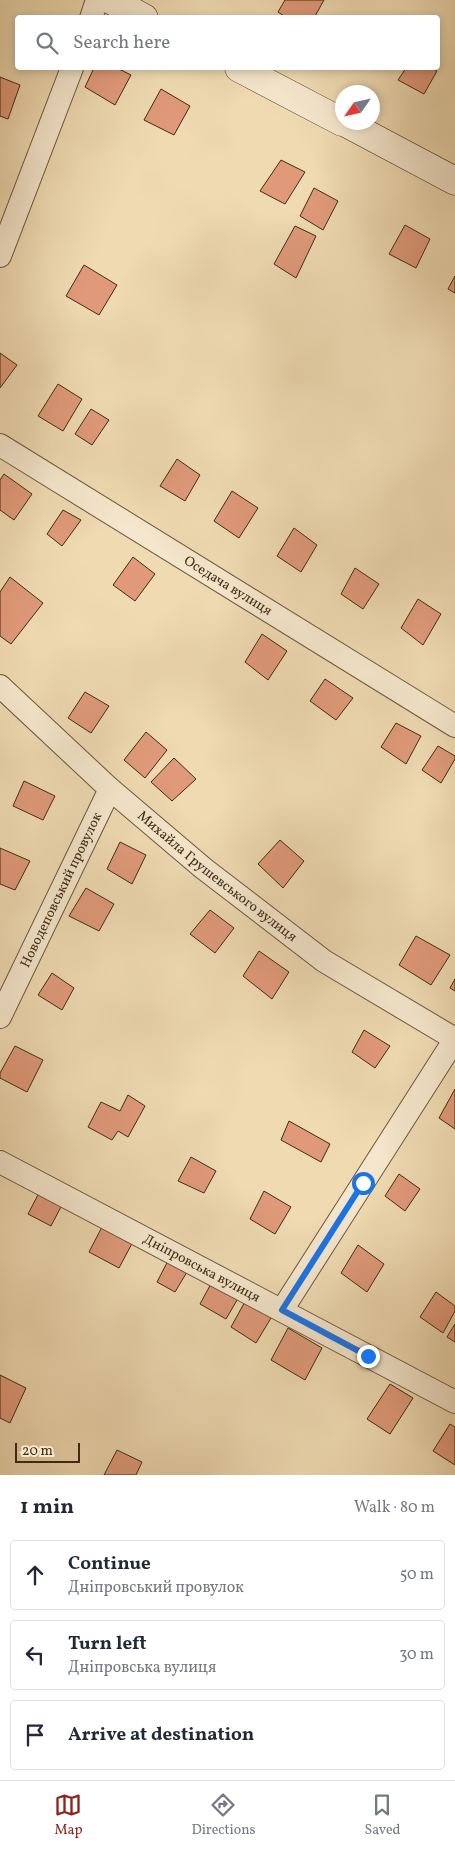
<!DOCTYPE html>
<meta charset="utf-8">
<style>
:root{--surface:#fff;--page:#f6f6f7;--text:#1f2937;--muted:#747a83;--line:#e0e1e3;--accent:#8f2418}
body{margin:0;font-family:Vollkorn,serif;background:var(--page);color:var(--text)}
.compass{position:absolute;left:335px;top:85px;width:45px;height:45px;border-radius:50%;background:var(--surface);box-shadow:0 2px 8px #0003;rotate:236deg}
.scale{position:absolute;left:15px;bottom:12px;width:65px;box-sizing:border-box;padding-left:5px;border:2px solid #412b14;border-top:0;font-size:14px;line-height:18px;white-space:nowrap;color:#412b14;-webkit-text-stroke:4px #f5e7cd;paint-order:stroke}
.stop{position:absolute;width:15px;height:15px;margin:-11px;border:4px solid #1a73e8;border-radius:50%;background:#fff}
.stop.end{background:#1a73e8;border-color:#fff;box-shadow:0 1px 5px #0008}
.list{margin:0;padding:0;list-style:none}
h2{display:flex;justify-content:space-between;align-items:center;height:65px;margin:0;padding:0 20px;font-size:21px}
h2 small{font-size:16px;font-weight:400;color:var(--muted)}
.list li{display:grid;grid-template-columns:32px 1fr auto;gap:15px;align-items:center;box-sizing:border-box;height:70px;margin:0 10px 10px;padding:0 10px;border:1px solid var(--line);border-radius:5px}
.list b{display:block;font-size:19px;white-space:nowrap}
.list p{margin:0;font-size:16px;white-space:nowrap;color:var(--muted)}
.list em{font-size:16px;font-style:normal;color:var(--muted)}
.icon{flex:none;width:28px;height:28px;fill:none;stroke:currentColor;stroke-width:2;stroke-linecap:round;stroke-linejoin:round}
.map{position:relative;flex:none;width:455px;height:1475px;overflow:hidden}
.search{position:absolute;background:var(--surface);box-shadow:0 2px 8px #0003;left:15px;right:15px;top:15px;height:55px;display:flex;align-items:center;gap:12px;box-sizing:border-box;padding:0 18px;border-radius:5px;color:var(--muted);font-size:19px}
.sheet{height:305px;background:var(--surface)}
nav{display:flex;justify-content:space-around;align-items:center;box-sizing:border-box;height:70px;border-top:1px solid var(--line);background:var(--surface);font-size:14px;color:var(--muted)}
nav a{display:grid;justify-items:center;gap:2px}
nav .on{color:var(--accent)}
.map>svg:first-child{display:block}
.building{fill:#e09a7a;stroke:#412b14}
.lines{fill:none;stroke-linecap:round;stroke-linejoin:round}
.street-casing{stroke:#6c573c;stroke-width:24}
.secondary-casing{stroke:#412b14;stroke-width:29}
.street{stroke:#f5e7cd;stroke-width:22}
.secondary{stroke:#f5e7cd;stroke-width:28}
.route{stroke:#1a73e8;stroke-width:6}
.labels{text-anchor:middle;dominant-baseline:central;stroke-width:4;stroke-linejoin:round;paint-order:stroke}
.street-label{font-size:14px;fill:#412b14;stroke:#f5e7cd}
</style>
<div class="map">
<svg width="455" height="1475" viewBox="0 0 455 1475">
<rect width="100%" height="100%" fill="#efdab2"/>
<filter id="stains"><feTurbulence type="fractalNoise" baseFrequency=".004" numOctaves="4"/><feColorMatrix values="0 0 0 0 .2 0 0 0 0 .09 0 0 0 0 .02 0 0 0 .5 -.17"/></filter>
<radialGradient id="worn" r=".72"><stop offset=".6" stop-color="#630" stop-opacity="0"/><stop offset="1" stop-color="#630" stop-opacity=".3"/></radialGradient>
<path class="building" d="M285 0H324L314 18H287L278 12Z
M94 68H117L131 75 115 105 85 87Z
M406 68H431L437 71 424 94 398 80Z
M0 77 20 85 8 119 0 116Z
M161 89 190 106 174 135 144 120Z
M281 160 305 172 285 204 260 191Z
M314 188 338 201 323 230 300 216Z
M405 225 430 239 416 268 389 254Z
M295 226 316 236 296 278 274 264Z
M84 265 117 285 99 315 66 296Z
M455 276V293L448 289Z
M0 353 17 365 0 388Z
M58 384 82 399 63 431 38 416Z
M91 409 109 420 92 445 75 434Z
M177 459 200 475 185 501 160 486Z
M4 474 32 494 14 520 0 510V480Z
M232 491 258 508 239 538 214 521Z
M63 510 81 520 62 546 47 534Z
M294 528 317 545 301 572 277 556Z
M133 557 155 574 135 601 113 585Z
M355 568 379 584 363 609 341 594Z
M10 577 43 603 11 644 0 636V592Z
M418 599 441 614 423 645 401 628Z
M262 634 287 651 268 680 245 662Z
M325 679 353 698 336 720 310 701Z
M85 692 109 706 91 733 68 718Z
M396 723 421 736 406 764 381 747Z
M146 732 167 750 145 778 124 760Z
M438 746 455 756V759L441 783 422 770Z
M174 758 196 779 172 801 151 782Z
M24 781 55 796 43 820 13 806Z
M280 840 304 861 283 888 258 864Z
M120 842 146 855 132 884 107 869Z
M0 848 30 861 15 890 0 884Z
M86 888 114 904 99 931 69 916Z
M210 910 234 928 215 953 190 934Z
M416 936 450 955 431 985 399 965Z
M259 951 289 972 272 999 243 976Z
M52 973 74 988 62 1010 38 995Z
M455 979V991L450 988Z
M364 1030 390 1046 375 1068 352 1052Z
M15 1046 43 1060 27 1092 0 1078V1073Z
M455 1089V1129L439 1118Z
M128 1095 145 1106 128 1137 118 1131 112 1140 88 1127 101 1102 120 1111Z
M289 1121 330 1144 321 1162 281 1140Z
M191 1157 216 1171 204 1193 178 1181Z
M399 1174 420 1189 405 1211 385 1196Z
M41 1189 64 1201 51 1226 28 1214Z
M264 1191 291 1207 275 1234 250 1219Z
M105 1221 136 1236 119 1268 89 1252Z
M358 1245 384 1264 367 1292 341 1273Z
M170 1257 190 1267 175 1292 157 1282Z
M213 1280 240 1295 226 1319 200 1304Z
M436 1292 455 1306V1311L443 1333 420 1317Z
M247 1298 274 1313 256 1343 231 1327Z
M455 1324V1342L447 1337Z
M288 1328 322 1348 305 1380 271 1360Z
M0 1375 26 1388 10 1423 0 1418Z
M390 1384 413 1398 390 1434 367 1419Z
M450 1424 455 1427V1465L433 1451Z
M117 1450 142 1462 136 1475H104Z"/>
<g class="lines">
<defs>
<g id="street">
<path d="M91 18 97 0"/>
<path d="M0 256 72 68"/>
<path id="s1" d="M0 445 455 726"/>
<path id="s2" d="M0 686 110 789 203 868 324 961 455 1039"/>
<path id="s3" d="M0 1017 110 789"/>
<path id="s4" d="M0 1162 455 1402"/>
<path d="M282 1310 455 1039"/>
</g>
<path id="secondary" d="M111 0 144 18
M239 68 342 122
M344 122 455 181"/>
</defs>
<use href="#street" class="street-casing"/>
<use href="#secondary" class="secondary-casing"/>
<use href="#street" class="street"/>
<use href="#secondary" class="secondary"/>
</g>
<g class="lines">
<path class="route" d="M363 1183 282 1310 368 1356"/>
</g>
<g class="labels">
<g class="street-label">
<text stroke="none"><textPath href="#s1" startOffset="268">Оседача вулиця</textPath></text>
<text stroke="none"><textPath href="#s2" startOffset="289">Михайла Грушевського вулиця</textPath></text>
<text stroke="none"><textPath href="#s3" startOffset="141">Новодеповський провулок</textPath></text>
<text stroke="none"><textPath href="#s4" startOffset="228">Дніпровська вулиця</textPath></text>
</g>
</g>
<rect width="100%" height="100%" filter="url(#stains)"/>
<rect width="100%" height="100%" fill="url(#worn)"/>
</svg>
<svg class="compass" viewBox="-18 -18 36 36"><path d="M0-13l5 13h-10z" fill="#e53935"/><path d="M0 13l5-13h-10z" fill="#747a83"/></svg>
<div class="scale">20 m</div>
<div class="stop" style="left:363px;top:1183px"></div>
<div class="stop end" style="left:368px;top:1356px"></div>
<div class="search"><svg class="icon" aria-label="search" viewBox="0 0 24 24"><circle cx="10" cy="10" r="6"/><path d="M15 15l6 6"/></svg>Search here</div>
</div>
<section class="sheet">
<h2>1 min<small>Walk · 80 m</small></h2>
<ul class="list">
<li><svg class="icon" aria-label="ahead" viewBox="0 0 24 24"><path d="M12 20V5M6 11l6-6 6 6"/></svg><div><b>Continue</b><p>Дніпровський провулок</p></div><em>50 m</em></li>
<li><svg class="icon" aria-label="left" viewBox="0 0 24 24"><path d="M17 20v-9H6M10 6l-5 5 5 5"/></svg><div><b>Turn left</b><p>Дніпровська вулиця</p></div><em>30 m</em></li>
<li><svg class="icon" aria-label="arrive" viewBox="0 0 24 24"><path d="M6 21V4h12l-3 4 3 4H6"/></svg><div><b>Arrive at destination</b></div></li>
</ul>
</section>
<nav>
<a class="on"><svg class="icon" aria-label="map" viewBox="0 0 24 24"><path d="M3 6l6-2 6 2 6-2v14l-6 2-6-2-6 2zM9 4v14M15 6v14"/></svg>Map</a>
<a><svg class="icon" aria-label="directions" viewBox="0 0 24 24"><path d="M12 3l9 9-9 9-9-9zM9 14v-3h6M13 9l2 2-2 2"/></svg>Directions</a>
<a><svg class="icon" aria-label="saved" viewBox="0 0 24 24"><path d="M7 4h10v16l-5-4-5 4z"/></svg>Saved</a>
</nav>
